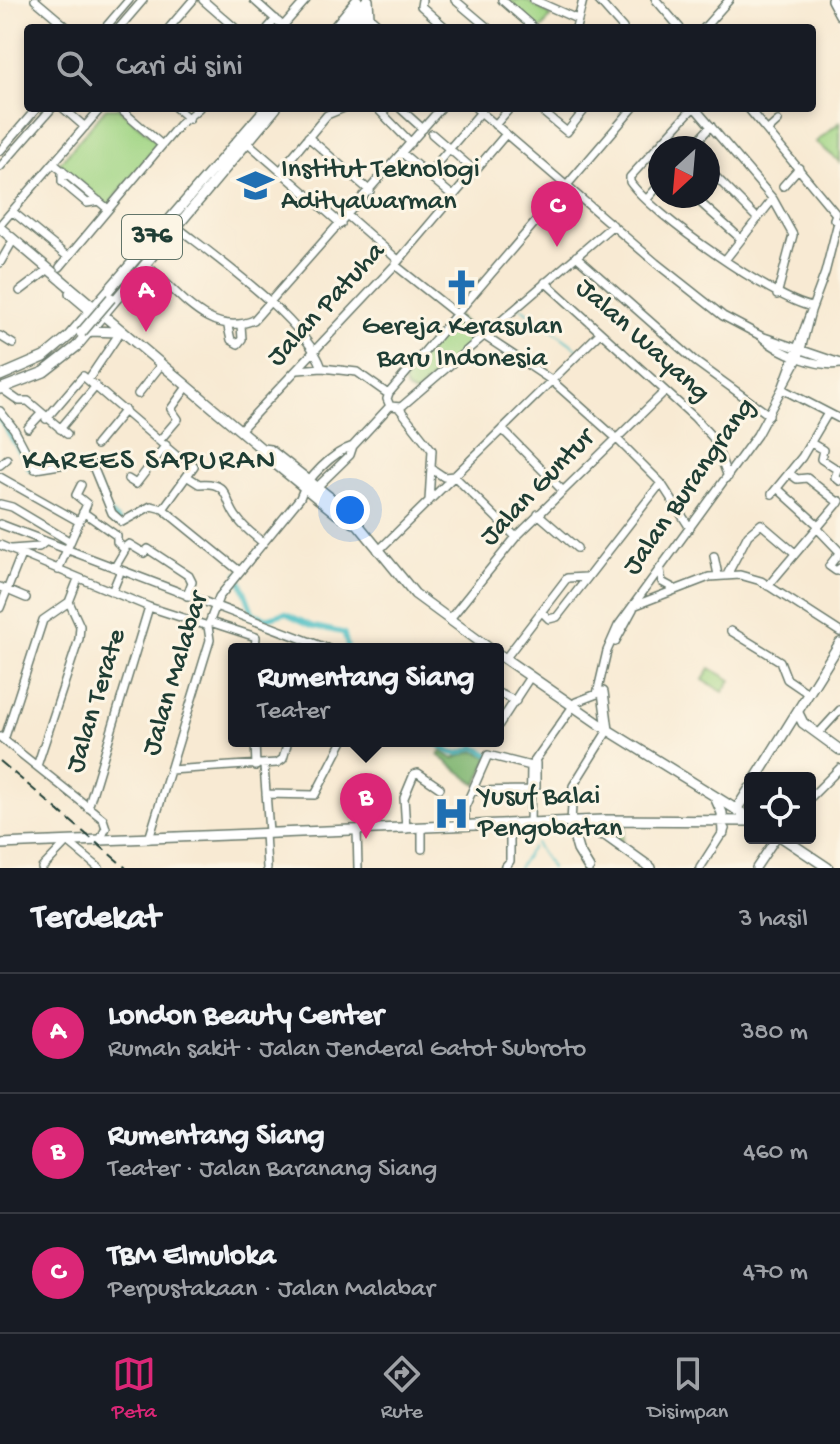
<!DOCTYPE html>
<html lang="id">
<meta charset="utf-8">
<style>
:root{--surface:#171b24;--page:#20242c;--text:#f1f3f6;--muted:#9ea1a6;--line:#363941;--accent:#db2777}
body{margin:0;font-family:"Gochi Hand",sans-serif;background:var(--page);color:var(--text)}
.controls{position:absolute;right:24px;bottom:24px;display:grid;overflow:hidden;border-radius:8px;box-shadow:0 4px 12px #0003}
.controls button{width:72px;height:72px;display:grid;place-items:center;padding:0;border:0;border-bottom:2px solid var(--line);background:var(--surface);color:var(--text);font:40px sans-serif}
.compass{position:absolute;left:648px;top:136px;width:72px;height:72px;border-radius:50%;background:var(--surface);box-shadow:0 4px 12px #0003;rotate:206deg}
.you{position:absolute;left:350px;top:510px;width:28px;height:28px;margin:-20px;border:6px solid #fff;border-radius:50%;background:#1a73e8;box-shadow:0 0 0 12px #1a73e833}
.badge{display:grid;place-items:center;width:52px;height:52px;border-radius:50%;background:var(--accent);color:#fff;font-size:26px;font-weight:700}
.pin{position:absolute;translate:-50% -66px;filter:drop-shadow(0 2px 4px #0008)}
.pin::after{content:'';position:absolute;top:42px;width:28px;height:24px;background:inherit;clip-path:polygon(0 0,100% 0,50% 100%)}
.popup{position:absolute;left:228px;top:643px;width:276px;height:104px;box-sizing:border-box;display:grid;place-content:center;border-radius:8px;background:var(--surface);filter:drop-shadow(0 2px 6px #0005);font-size:26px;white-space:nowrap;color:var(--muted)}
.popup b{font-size:30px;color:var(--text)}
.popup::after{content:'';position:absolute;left:50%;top:100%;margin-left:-16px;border:16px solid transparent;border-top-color:var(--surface)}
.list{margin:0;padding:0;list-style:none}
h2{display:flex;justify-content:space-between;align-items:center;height:104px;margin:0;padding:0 32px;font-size:34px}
h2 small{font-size:26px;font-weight:400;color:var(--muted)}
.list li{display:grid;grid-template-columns:52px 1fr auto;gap:24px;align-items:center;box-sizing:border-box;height:120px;padding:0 32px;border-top:2px solid var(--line)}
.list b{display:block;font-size:30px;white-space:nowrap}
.list p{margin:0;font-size:26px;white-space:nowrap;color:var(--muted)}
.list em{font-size:26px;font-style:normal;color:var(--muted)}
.icon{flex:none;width:44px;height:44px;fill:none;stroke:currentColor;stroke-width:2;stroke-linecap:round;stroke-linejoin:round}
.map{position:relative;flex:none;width:840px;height:868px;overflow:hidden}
.search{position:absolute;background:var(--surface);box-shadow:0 4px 12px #0003;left:24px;right:24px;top:24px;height:88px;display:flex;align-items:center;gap:20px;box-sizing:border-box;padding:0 28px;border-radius:8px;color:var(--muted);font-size:30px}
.sheet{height:464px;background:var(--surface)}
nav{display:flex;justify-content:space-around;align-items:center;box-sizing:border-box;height:112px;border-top:2px solid var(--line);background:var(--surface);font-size:22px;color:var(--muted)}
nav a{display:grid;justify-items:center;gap:4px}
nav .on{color:var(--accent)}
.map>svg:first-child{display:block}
.green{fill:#a1d585;stroke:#60895c;stroke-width:2}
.forest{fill:#80b672;stroke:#507a53;stroke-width:2}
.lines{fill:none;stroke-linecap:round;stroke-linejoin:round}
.stream{stroke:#50bfc5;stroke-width:2}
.canal{stroke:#50bfc5;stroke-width:5}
.minor-casing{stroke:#6b7a6c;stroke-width:10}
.major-casing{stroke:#6b7a6c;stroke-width:12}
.minor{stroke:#fff;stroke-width:7}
.major{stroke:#fff;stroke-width:9}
.rail{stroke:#1f3d34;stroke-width:2;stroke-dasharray:12 6;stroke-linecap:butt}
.major-bridge-casing{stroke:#6b7a6c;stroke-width:12;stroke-linecap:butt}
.major-bridge{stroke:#fff;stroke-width:9}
.labels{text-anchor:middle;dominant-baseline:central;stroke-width:6;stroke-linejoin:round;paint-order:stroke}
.shield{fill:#fcf5e5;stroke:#617469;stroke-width:2}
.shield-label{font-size:26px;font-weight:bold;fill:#1f3d34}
.poi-label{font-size:28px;fill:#1f3d34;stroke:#fcf5e5;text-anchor:start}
.street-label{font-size:28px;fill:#1f3d34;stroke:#fcf5e5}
.neighbourhood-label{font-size:30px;letter-spacing:2px;fill:#1f3d34;stroke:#fcf5e5}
</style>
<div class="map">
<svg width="840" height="868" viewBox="0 0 840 868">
<rect width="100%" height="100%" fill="#fcf5e5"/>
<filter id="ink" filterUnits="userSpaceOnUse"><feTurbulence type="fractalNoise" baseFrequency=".0125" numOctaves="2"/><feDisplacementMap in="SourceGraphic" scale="16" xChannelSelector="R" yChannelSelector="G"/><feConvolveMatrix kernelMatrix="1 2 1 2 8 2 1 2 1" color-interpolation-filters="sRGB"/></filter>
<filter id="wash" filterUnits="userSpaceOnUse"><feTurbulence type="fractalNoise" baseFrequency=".006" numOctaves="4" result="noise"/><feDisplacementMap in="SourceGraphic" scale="32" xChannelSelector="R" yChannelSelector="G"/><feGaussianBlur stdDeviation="1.8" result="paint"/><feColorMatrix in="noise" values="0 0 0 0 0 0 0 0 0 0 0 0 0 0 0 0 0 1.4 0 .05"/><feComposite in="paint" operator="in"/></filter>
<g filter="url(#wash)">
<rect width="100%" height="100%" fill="#f8ead3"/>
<path class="green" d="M502 0H526L551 16 543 28H536Z
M106 108H118L159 143 108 206 59 164Z
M840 122V162L816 142Z
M457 316 479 336 415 394 407 390 403 382Z
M710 668 731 680 723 692 703 680Z
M580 825H626L622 841Z"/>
<path class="forest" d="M441 751 453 759 474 751 489 757 477 785 438 755Z"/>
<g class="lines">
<path class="stream" d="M520 307 578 349
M535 843 551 868
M518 868 532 847"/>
<path class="canal" d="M0 419 30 469H57
M97 485 108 512 120 522
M238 574 253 613 268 618 285 613 312 626 344 633 348 649
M434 741C454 756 453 757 475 747L492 756"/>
</g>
</g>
<g filter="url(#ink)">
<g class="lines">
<defs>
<path id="minor" d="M35 0 68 28
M203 0 235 28
M254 0 283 26 306 0
M422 0 421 6 446 28
M455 0 488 28
M502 0 534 28
M534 0 577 19
M598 0 623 28
M656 0 680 28
M357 6 382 28
M105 28 129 0
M119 28 143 0
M169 28 193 0
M268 28 276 19
M576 28 583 0
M704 28 729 0
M63 108 85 127
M119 108 162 145
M176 108 189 119
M377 108 411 143
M476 108 656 263 723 316 761 336 840 363
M538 108 567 132 586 108
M693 108 630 177V182C653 215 773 299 812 307
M695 108 773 199 793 235 777 295
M748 108 836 214 834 219 838 222 825 273 782 389
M401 109 423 129
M495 125 510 108
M768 130 778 121
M432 134 475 171
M308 137 370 191
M247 142 341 224
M691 148 711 126
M0 151 37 108
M402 153 453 196
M54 164 108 209
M0 167 52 108
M708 169 756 217
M62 170V182L87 203 99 201
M281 170 327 115 344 108
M427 175 481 112
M783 186 799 168
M693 196 740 238
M647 199 660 184
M13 212 68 257
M348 216 398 260
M0 225 101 108
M177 227C218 259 306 321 322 368L357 372 388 394
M576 256 696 362 769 415
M725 260 773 199
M0 263 11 244
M146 265C179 291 208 339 254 320L441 108
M395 265 483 335 551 380 616 438 661 483 690 528
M60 267 179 125 199 108
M545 282 694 417 713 438 728 477
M20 291 45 272
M228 327 231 340 238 344 242 339 241 325
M0 336 13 344
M763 338C779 353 818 368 840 364
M298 370 322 368
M88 380 119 334
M2 389 19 401H28L67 434
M782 389 840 419
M138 394 161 365
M390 406 387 399 389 393 633 108
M390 406 401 407 613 225
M399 408 432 450 429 501
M0 411 14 429 35 469 85 461 92 464 112 513 122 522 151 506 163 509 194 466 184 455 179 458 83 376 46 419
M28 428 41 414
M60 429 96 386
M502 429 562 490
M240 430 395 265 506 134
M160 440 178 419 171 409 187 387
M811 443 823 450 821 459 838 470 835 477 840 481
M96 445 125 410
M0 465 7 459
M432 469 444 477 454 476 516 537
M789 473 797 479 807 478 839 503
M0 477 78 521
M188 477 199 484C232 481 223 502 238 519 244 528 254 535 262 542
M128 479 136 484 166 445
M777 488 819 526
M314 490 350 455 353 446 390 406
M772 494 802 457 828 413
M0 504 12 507 69 541
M163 509 238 570
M83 512 117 536V542L125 550 115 567
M538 514 577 548
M0 524 329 649
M817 528 840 552 829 566 836 571 840 568
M0 545 149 607 208 626
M124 548 129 544 144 553 148 549 189 576 192 582 187 596
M11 549 39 547 45 542
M378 551 600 333
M714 556 718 575
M58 570 87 504 76 495 81 485
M660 570 662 582 673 588
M728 573 748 535 761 524 795 553
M768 586 840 501
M0 587 26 598
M112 592 119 575
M636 605 709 577 740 575 761 581 840 632
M0 608 21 555
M542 612 549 619 557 617 661 483
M449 620 516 537 664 392
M210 622 256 637 255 649
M731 631 780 661 787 679 809 694
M615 642 633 609
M505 659 567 578 586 577
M498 693 516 701
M498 726 530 677
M818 734 840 710
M0 737 103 819 106 828 102 836
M4 740 43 620 69 602 78 579
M255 741 256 766
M37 766 79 639 80 626 69 602
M264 766 269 832
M170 770 277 763 283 759 288 741
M536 787V763
M473 791 529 790
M266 794 315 795 343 741
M810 798 840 768
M88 808 149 607
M571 823 573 786 608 730
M530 824 531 766 576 702 597 694 607 651 618 626 757 435 799 357 812 307
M465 826V807L488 755 531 766
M406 829 404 798 414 774 418 773 440 788
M357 830 358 868
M265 833 267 868
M149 839 210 640 208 626 219 597 300 498C306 479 333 452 353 446
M69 843 99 868
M422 849V828
M42 868 66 843
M504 868 510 861V825
M700 868 725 829
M756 868 776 838"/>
<path id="major" d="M832 0 840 15
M352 17H369L368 0
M334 28 357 0
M343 28 367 0
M0 228 262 449 267 457 337 514 354 523
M70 293 96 315
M91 331 117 332
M0 376 44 357 68 337 266 108
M0 389 44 372 76 347 276 108
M262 449 270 450 347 511 415 594 490 649
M498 654 608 730 750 818
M603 692 608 730
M798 713 803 723 840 750
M756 778 840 643
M715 797 722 813 723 833
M736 810 750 788
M571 823 580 831 605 835 651 868
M571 826 578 850 589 868
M783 838 828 868
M0 844 603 820 750 821"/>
</defs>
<use href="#minor" class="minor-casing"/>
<use href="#major" class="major-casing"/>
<use href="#minor" class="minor"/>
<use href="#major" class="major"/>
<path class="rail" d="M0 761 126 868"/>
<defs>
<path id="major-bridge" d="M81 333 111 298"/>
</defs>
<use href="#major-bridge" class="major-bridge-casing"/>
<use href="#major-bridge" class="major-bridge"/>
</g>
</g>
<defs>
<symbol id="university-bare" viewBox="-9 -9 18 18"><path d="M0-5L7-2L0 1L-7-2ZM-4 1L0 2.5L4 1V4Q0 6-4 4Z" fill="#1f6fb2" stroke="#fcf5e5" stroke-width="2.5" paint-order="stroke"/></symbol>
<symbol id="church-bare" viewBox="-9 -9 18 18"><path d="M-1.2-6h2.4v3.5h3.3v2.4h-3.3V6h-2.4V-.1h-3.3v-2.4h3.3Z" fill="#1f6fb2" stroke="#fcf5e5" stroke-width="2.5" paint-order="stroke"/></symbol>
<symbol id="hospital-bare" viewBox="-9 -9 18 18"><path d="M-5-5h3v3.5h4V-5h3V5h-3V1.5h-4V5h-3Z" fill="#1f6fb2" stroke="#fcf5e5" stroke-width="2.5" paint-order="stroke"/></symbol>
</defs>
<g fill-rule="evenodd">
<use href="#university-bare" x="230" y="160" width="51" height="51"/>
<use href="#church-bare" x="436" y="262" width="51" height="51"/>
<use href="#hospital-bare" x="426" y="788" width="51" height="51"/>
</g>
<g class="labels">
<rect class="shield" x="122" y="215" width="60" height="44" rx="6"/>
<g class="shield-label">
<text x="152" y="237">376</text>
</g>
<g class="poi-label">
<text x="281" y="170">Institut Teknologi<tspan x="281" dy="32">Adityawarman</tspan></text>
<text x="462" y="327" text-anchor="middle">Gereja Kerasulan<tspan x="462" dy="32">Baru Indonesia</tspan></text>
<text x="478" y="797">Yusuf Balai<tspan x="478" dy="32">Pengobatan</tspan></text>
</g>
<g class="street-label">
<text transform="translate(327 305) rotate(-47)">Jalan Patuha</text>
<text transform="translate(642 341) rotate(42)">Jalan Wayang</text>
<text transform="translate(690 487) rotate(-55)">Jalan Burangrang</text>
<text transform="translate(538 488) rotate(-46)">Jalan Guntur</text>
<text transform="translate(176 674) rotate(-73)">Jalan Malabar</text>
<text transform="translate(97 701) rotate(-73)">Jalan Terate</text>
</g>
<g class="neighbourhood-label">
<text x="150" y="462">KAREES SAPURAN</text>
</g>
</g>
</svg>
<div class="controls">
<button><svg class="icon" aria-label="locate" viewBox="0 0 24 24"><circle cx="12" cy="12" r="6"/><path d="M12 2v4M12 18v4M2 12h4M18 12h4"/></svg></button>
</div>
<svg class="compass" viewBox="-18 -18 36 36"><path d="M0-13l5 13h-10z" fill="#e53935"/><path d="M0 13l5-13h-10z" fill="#9ea1a6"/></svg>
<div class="you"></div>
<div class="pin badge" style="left:146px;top:332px">A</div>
<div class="pin badge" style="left:366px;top:839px">B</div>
<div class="popup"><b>Rumentang Siang</b>Teater</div>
<div class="pin badge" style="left:557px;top:247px">C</div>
<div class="search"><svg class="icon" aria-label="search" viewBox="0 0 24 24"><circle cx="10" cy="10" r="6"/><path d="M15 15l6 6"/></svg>Cari di sini</div>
</div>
<section class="sheet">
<h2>Terdekat<small>3 hasil</small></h2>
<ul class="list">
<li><span class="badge">A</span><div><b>London Beauty Center</b><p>Rumah sakit · Jalan Jenderal Gatot Subroto</p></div><em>380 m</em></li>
<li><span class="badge">B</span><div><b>Rumentang Siang</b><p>Teater · Jalan Baranang Siang</p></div><em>460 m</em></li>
<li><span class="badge">C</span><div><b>TBM Elmuloka</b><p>Perpustakaan · Jalan Malabar</p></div><em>470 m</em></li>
</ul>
</section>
<nav>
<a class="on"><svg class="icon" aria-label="map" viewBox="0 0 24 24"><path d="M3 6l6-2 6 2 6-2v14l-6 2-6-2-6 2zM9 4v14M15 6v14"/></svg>Peta</a>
<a><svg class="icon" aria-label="directions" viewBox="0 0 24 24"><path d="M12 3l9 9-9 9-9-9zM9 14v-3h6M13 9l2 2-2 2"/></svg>Rute</a>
<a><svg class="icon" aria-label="saved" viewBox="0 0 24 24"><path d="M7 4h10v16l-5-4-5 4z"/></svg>Disimpan</a>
</nav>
